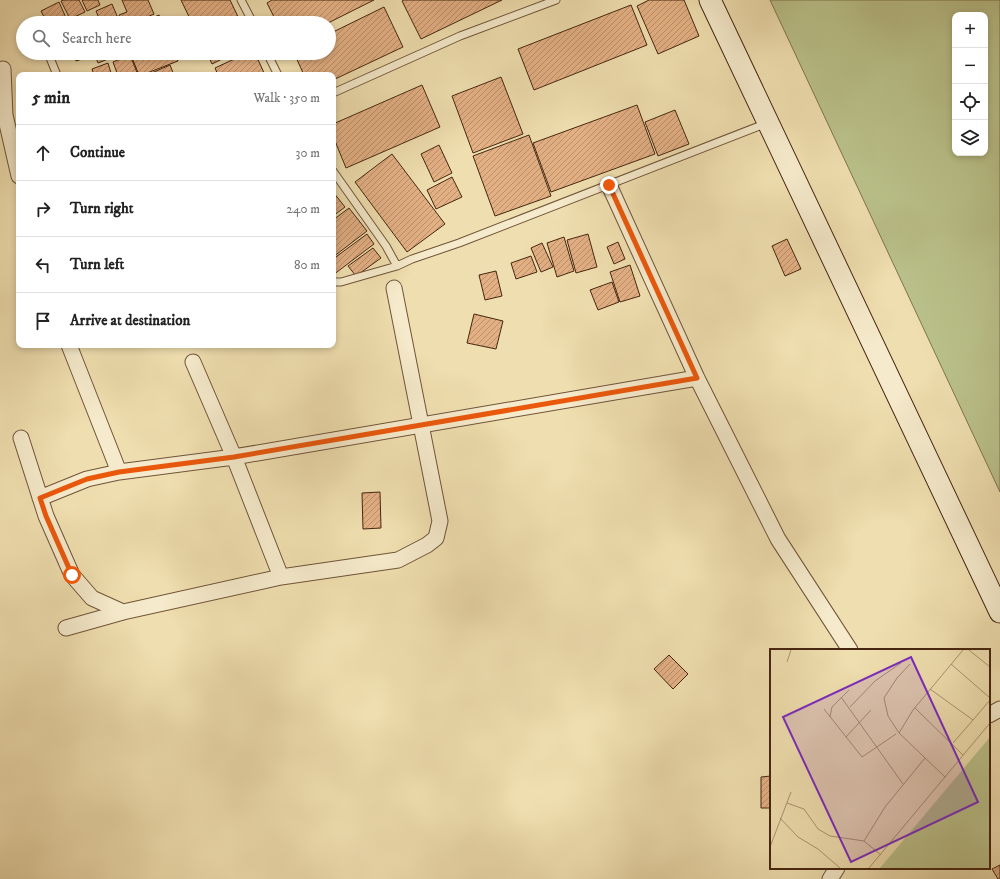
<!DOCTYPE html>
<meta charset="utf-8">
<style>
:root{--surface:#fff;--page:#f2f2f2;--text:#222;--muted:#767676;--line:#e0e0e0}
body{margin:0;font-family:"IM FELL DW Pica",serif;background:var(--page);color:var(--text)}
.controls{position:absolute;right:12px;top:12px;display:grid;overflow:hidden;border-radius:8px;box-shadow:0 2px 6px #0003}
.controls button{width:36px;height:36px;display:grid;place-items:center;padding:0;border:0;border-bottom:1px solid var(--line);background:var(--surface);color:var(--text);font:20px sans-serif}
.stop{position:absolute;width:12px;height:12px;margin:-9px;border:3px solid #ea580c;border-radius:50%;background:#fff}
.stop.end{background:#ea580c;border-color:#fff;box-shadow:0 1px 4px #0008}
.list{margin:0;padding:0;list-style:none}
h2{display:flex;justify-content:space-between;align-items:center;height:52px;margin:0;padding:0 16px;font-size:17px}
h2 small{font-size:13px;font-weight:400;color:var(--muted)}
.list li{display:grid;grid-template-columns:26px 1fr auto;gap:12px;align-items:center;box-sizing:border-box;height:56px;padding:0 16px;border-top:1px solid var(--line)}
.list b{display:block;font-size:15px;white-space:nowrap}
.list em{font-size:13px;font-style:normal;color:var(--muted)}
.icon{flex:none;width:22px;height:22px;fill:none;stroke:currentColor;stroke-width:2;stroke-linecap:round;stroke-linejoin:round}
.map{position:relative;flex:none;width:1000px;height:879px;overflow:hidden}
.search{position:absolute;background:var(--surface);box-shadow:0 2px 6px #0003;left:16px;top:16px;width:320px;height:44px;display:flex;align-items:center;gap:10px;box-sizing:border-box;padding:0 14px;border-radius:22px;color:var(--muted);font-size:15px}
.panel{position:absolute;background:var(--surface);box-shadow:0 2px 6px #0003;left:16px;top:72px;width:320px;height:276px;border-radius:8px}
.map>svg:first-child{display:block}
.grass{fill:#bac18a;stroke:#80744d;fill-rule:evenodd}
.building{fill:url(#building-hatch);stroke:#462610}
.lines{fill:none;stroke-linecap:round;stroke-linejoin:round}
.lane-casing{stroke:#705438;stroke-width:9}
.street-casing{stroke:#705438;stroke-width:17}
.secondary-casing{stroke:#462610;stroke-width:23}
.lane{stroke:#f5eacb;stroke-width:7}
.street{stroke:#f5eacb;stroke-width:15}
.secondary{stroke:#f5eacb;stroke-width:21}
.route{stroke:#ea580c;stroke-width:5}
.inset-road{fill:none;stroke:#ab946f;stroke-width:1}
.view{fill:#7b2cbf;fill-opacity:0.15;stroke:#7b2cbf;stroke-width:2}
.inset-edge{fill:none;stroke:#462610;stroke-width:2}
</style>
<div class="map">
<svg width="1000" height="879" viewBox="0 0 1000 879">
<defs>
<pattern id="building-hatch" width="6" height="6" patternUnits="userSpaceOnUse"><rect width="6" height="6" fill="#e3b084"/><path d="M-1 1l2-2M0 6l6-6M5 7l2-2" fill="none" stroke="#ba8f6b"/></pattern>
</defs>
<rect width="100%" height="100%" fill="#efdeaf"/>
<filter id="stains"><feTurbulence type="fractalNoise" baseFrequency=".005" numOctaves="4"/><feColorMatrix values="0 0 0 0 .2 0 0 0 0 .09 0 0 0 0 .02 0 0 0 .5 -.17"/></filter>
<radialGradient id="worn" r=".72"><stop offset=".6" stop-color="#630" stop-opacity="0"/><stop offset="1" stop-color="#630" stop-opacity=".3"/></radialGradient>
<path class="grass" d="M770 0H1000V492ZM955 15H985V153H955Z"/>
<path class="building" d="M64 0H79L85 12 70 19 61 1Z
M82 0H98L100 5 87 11Z
M122 0H148L154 14 133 23H122L119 15 127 12Z
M181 0H230L241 23H192Z
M272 0H374L328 23H277L267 3Z
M404 0H502L421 39 402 1Z
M649 0H684L699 36 658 54 637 6Z
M59 2 67 20 61 23H47L41 11Z
M112 4 120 23H101L96 11Z
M631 5 647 45 534 90 518 49Z
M384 7 403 47 333 80V75H304L294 53H329V34Z
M159 15 163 23H141Z
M73 53H87L89 57 76 61Z
M94 53H111L113 57 98 63Z
M130 53H137L138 55 144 53H174L178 61 142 75H139Z
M207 53H234L212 64Z
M247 53H255L265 75H218L215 68Z
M130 55 138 75H110L117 73 113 62Z
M108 63 111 73 106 75H94L92 69Z
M170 65 174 75H147Z
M501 77 523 134 473 153 452 96Z
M422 85 440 127 346 168 333 136V124Z
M637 105 655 154 551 192 533 143Z
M675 110 689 144 658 156 645 122Z
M529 135 551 196 495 216 473 156Z
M439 145 452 173 434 182 421 154Z
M392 154 445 224 407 252 355 182Z
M452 177 462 197 436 209 427 190Z
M333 192 345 207 333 216Z
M349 208 367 231 333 257V220Z
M367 234 374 244 333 275V259Z
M588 234 597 267 576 273 567 240Z
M564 237 574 271 557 277 547 243Z
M787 239 801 269 785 276 772 246Z
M618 242 625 259 614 264 607 247Z
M542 243 553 267 541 272 531 248Z
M373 248 381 258 356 276 348 266Z
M531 256 537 272 516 279 511 263Z
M630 265 640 296 620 302 610 272Z
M496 271 502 296 485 300 479 275Z
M612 282 619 302 598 310 590 290Z
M474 314 503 321 496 349 467 343Z
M380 492 381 528 363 529 362 493Z
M669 655 688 674 673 689 654 669Z
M771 776V808H761V777Z
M1000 865V879H998L992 869Z"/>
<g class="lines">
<defs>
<path id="lane" d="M241 0 253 23
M48 53 57 75
M267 53 278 75
M333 93 460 36 556 0
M333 171 386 246 397 266 412 259 459 243 767 123
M333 282H341L397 266"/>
<path id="street" d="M3 69 5 115 19 176
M609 185 697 378 778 539 850 650
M69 345 119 472
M193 362 234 457 281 577
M21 438 46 516 72 575 92 598 123 612
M40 498 87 479 119 472 234 457 697 378
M66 628 123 612 281 577 398 560 427 545 436 538 440 521 394 288
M989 715 1000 709
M830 879 837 868"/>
<path id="secondary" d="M710 0 1000 612"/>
</defs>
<use href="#lane" class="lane-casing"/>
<use href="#street" class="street-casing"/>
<use href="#secondary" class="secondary-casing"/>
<use href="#lane" class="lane"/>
<use href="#street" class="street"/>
<use href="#secondary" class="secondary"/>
</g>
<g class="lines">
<path class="route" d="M72 575 46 516 40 498 87 479 119 472 234 457 697 378 609 185"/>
</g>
<g transform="translate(770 649)">
<rect width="220" height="220" fill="#efdeaf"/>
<path d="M220 88V219H110Z" fill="#bac18a"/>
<path class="inset-road" d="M199 1 220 18M17 13 21 1M181 15 220 49M160 40 203 71 220 51M71 48 133 135M80 58 105 32 131 14M145 59 193 106M54 60 92 108 126 85M60 68 62 58 79 41M129 84 118 67 114 49 127 29 140 15M76 88 101 61M183 94 203 71M175 128 129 84 143 61 193 1M17 154 34 160 48 180 60 187 94 192 111 206M10 169 28 188 48 200 70 219M94 192 115 158 155 109M0 198 21 143M99 219 220 74"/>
<path class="view" d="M141 8 208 153 81 213 13 68Z"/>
<rect width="220" height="220" class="inset-edge"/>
</g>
<rect width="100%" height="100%" filter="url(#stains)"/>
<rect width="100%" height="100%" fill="url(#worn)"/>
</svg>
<div class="controls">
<button>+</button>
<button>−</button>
<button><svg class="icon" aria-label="locate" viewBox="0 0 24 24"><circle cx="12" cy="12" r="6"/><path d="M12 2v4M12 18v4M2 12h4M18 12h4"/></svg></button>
<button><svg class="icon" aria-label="layers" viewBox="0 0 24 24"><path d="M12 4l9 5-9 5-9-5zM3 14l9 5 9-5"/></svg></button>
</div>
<div class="stop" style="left:72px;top:575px"></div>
<div class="stop end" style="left:609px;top:185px"></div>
<div class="search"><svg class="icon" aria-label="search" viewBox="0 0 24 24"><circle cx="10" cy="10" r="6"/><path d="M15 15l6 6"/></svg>Search here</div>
<section class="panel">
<h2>5 min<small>Walk · 350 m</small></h2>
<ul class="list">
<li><svg class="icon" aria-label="ahead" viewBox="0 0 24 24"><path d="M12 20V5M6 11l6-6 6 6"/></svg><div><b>Continue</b></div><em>30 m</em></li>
<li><svg class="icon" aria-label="right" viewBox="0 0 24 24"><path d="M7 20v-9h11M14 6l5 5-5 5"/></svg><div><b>Turn right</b></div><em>240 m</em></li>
<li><svg class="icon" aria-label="left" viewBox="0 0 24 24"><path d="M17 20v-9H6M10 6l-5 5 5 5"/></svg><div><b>Turn left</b></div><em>80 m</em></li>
<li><svg class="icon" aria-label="arrive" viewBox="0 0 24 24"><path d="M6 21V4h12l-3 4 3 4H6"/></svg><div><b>Arrive at destination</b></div></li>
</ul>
</section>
</div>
